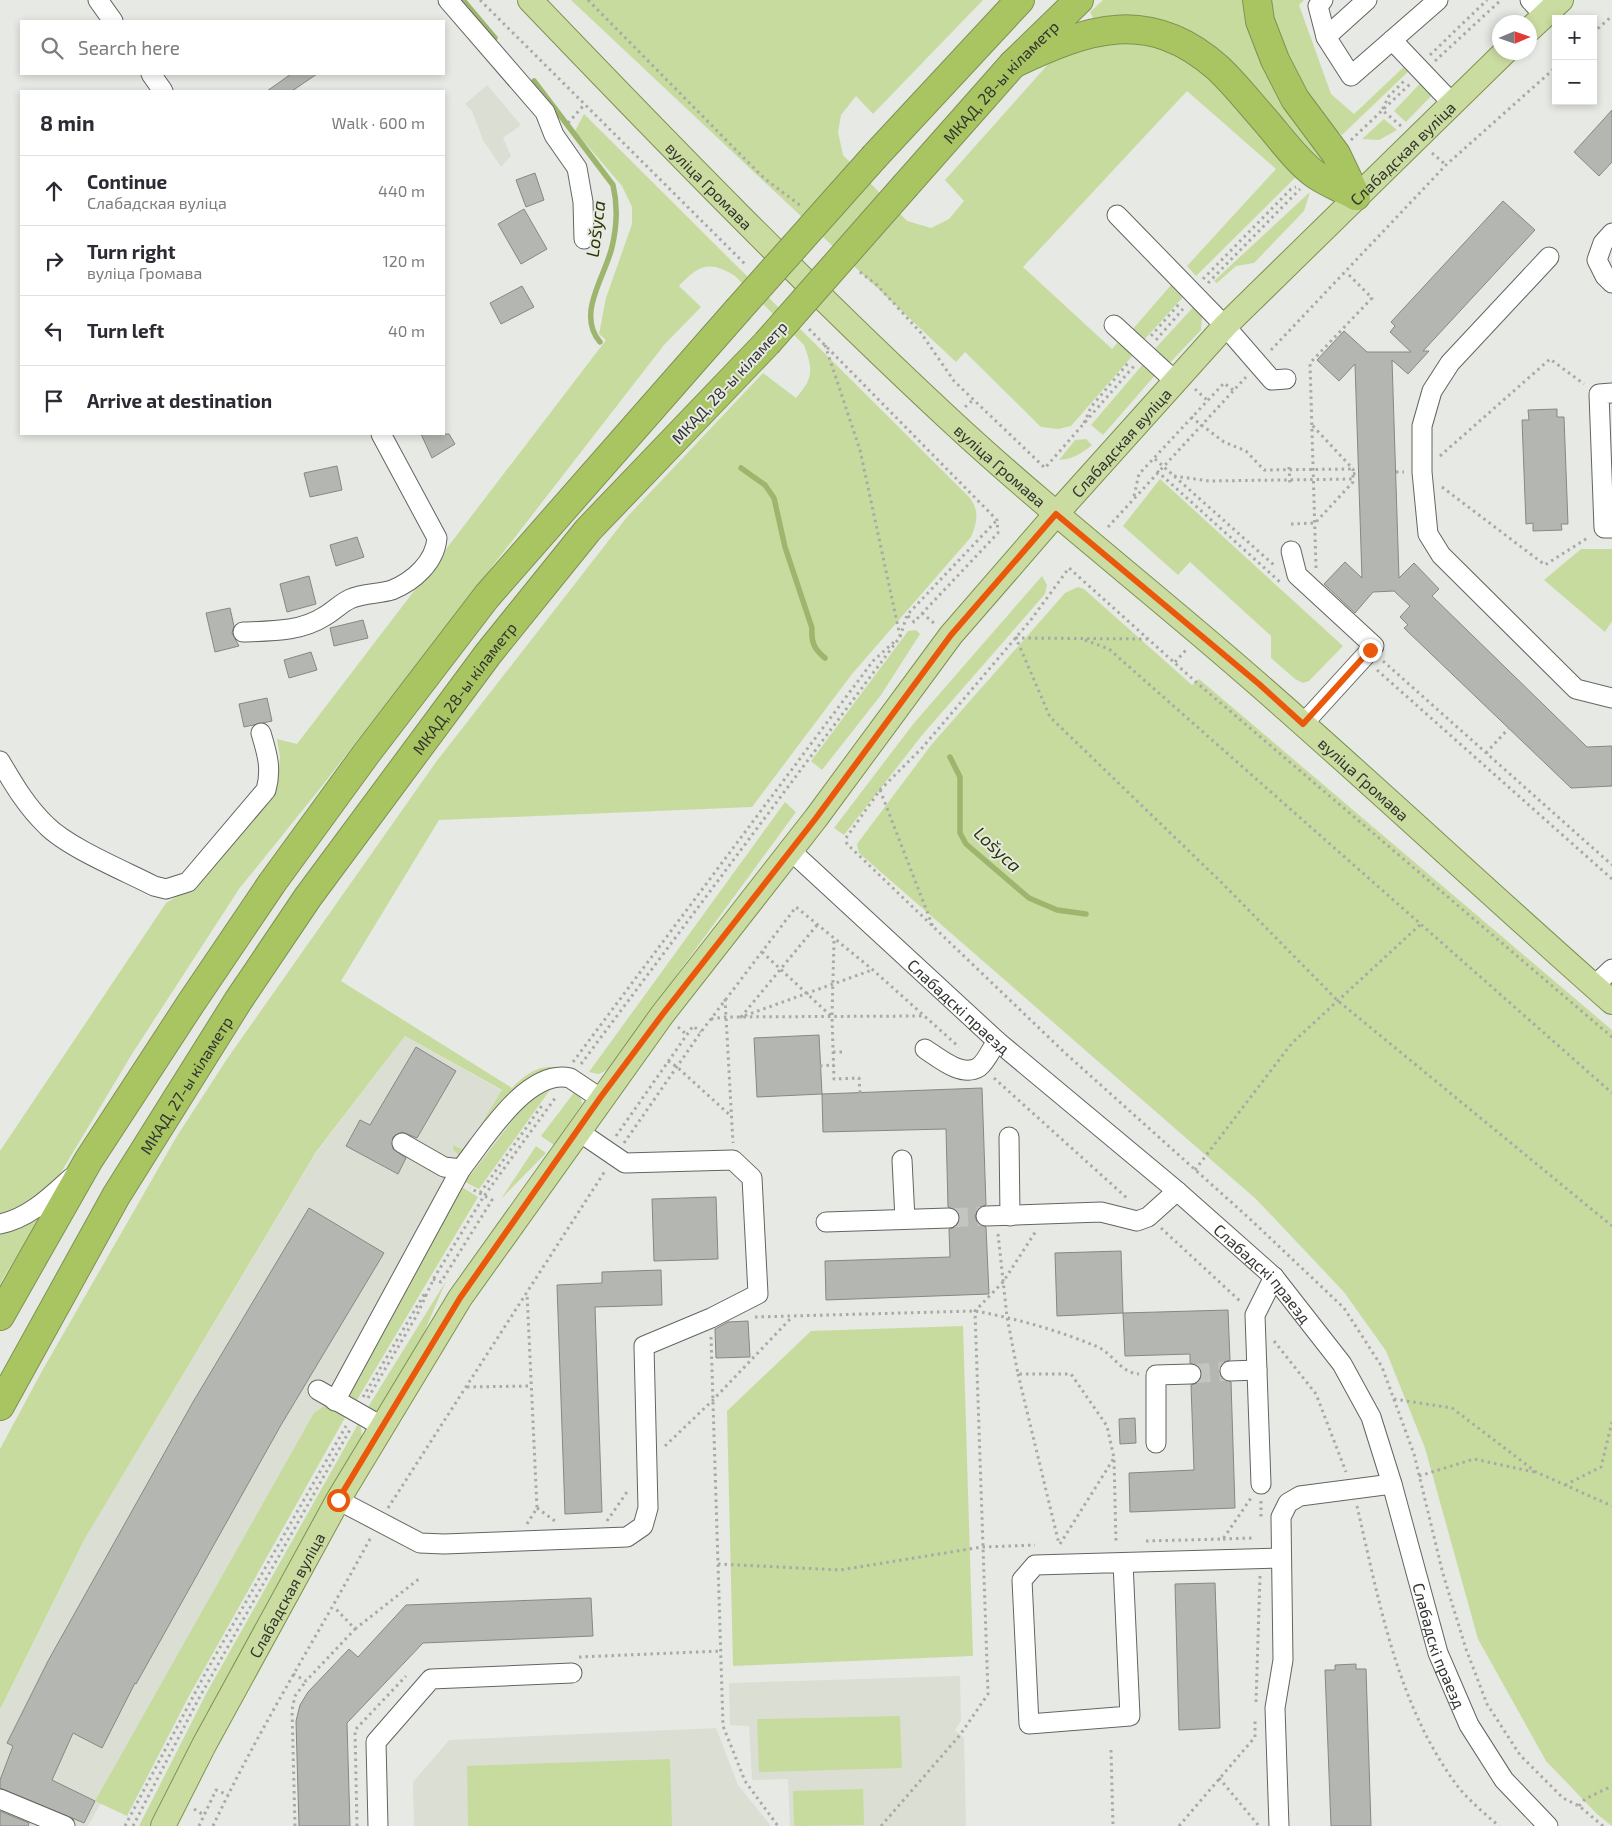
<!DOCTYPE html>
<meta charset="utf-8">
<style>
:root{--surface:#fff;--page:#f2f2f3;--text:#2b2b33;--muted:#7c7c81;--line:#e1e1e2}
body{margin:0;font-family:"Exo 2",sans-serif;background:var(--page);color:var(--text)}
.controls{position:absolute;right:15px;top:15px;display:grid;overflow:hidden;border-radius:0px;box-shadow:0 2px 8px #0003}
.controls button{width:45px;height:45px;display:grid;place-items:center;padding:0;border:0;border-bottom:1px solid var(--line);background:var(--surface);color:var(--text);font:25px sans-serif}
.compass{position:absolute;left:1492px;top:15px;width:45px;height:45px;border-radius:50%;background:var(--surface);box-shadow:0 2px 8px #0003;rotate:88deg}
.stop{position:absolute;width:15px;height:15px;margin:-11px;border:4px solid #ea580c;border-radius:50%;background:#fff}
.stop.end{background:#ea580c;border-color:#fff;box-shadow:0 1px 5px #0008}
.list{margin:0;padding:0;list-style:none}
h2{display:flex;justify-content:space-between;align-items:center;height:65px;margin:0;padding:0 20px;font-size:21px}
h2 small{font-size:16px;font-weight:400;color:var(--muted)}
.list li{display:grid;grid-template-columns:32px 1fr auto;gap:15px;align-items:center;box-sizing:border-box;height:70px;padding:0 20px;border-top:1px solid var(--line)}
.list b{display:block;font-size:19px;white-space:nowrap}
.list p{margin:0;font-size:16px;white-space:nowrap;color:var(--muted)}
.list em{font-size:16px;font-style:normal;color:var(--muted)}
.icon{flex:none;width:28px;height:28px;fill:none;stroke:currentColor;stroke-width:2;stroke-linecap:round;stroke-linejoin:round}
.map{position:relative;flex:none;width:1612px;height:1826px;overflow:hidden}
.search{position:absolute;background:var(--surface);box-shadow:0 2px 8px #0003;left:20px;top:20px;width:425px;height:55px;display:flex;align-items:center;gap:12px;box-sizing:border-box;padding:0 18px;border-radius:0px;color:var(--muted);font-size:19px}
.panel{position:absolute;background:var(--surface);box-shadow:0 2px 8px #0003;left:20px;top:90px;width:425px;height:345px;border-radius:0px}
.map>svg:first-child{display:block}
.built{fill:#dbded3}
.green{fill:#c7db9f}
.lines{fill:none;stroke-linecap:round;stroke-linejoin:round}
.stream{stroke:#9eb56e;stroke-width:5.5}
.building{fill:#b4b6b1;stroke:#878883}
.minor-tunnel{stroke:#c3c5c0;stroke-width:19;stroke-dasharray:19 9;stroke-linecap:butt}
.minor-casing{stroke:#636560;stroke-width:21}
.major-casing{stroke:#7f9251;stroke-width:26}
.highway-casing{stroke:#7f9251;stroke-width:30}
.path{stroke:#a9aaa6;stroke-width:3;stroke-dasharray:2.5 4;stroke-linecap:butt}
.minor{stroke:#fff;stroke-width:19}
.major{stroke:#cbdca1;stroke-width:24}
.highway{stroke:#a8c562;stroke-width:28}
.highway-bridge-casing{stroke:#7f9251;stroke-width:30;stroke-linecap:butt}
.highway-bridge{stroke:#a8c562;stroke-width:28}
.route{stroke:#ea580c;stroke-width:6}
.labels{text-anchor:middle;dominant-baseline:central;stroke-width:4;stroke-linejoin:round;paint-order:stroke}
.street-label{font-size:16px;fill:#333331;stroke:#e7e9e4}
.water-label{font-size:18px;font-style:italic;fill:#2b3902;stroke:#e7e9e4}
</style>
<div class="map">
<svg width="1612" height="1826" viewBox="0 0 1612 1826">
<rect width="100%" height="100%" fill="#e7e9e4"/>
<path class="built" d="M487 85 521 125 503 138 511 156 501 167 483 140 472 111 465 104Z
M405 1036 525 1104 469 1175 330 1397 88 1826H0V1711L85 1538 316 1153Z
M960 1676 961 1721 955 1730 964 1738 966 1826H790L788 1779 752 1780 749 1726 730 1725 729 1683Z
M716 1728 738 1785 771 1826H414L413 1782 449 1740Z"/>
<path class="green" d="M571 0H983L873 114 856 96 841 115 838 132 843 155 907 221 931 228 949 219 964 201 945 180 1058 53 1132 38 1193 58 1304 169 1196 276 1187 266 1276 169 1187 91 1023 267 1112 349 1119 341 1134 354 1071 426 1058 429 1041 427 965 352 956 362Z
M1103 0H1247L1328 160 1319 163 1203 40 1165 20 1141 16 1093 18 1090 12Z
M1266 0H1304L1299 5 1331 94 1354 114 1409 62 1413 67 1342 135 1329 124 1293 79Z
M1427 76 1435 92 1406 122 1394 111Z
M584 114 969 497C980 510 977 523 971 537L852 674 752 807 439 820 341 981 512 1088C526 1073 541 1063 562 1068L539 1076 462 1156 458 1155 453 1149V1145L465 1151 502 1090 405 1036 316 1152 84 1540 0 1710V1449L42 1371 177 1136 227 1059 436 762 627 517 763 373 796 398C814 378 813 369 804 345L735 276C709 260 699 265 679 286L701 307 664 345 322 786 239 889 132 1054 54 1184 28 1206 0 1215V1151L166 903 194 886 277 789 280 757 277 739 297 744 606 340 599 334 606 298 632 224V207L622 186 575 131Z
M1384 119 1397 130 1379 140 1362 139Z
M1310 192 1304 211 1254 263 1236 266 1217 283 1214 281Z
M1171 285 1184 296 1143 341 1132 330Z
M1197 303 1202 317 1201 330 1166 367 1152 352Z
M1144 363 1157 373 1103 435 1091 425Z
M1086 439 1092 445C1081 454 1073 459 1059 460L1075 440Z
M1160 479 1343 646 1309 681 1303 683 1295 679 1271 658V636L1190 562 1178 575 1123 526Z
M1581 549H1612V621L1605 632 1544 580Z
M1042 576 1047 585 1045 594 923 734 844 835 834 828 914 723Z
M1078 587 1084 589 1192 685 1199 679 1612 1030V1826L1597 1814 1546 1761 1478 1639 1425 1448 1386 1351 1344 1292 1256 1199 859 853 857 844 932 744 1065 593Z
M916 630 920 634 881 695 822 770 811 761 908 631Z
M785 802 796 812 607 1070 599 1074 589 1072Z
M552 1087 479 1189 465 1182 525 1104Z
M576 1090 580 1094 582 1104 554 1145 541 1136Z
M536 1146 546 1153 501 1199Z
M462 1187 478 1197 354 1405 343 1399Z
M48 1206 2 1280 0 1284V1235L18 1228Z
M446 1281 420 1342 380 1409 376 1412H365Z
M963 1326 973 1656 733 1666 727 1411 811 1331Z
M327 1404 347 1414 189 1696 127 1816 95 1801 314 1413Z
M358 1424 361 1428 362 1438 151 1826H139L207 1692Z
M900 1716 902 1768 759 1772 757 1719Z
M670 1759 672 1826H468L467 1766Z
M863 1789 864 1825 794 1826 793 1791Z"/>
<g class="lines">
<path class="stream" d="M463 0 495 38
M534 81 613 185C618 206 617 226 612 247 605 277 576 314 600 342
M741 468 765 485 774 498 785 547 812 628C811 642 814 649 825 658
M950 757 960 777V833L966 844 1029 898 1057 910 1086 914"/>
</g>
<path class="building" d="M291 74H317L292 91H267Z
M1612 110V162L1599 176 1574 152Z
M535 173 544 200 526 207 516 180Z
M1503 201 1535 230 1423 351H1429L1408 374 1392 360 1399 578 1414 563 1439 589 1432 596 1587 747 1612 746V786L1571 788 1404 628 1408 625 1400 617 1410 606 1394 591 1373 592 1355 613 1324 584 1345 562 1362 578 1355 364 1339 381 1317 360 1344 331 1367 352H1411L1390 332 1395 326 1391 322Z
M524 209 547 249 521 264 498 224Z
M522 286 534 307 501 324 490 303Z
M1557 409V417H1564L1568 524H1561L1562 530 1533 531V523L1526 524 1522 420H1529L1528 410Z
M421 434H449L455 444 432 458Z
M337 466 342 490 310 497 304 473Z
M357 537 364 557 336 566 330 545Z
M309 576 316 604 287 612 280 584Z
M230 608 234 626 232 633 239 646 215 652 206 613Z
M363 620 368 638 334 646 330 628Z
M311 652 317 670 289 678 284 660Z
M267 698 272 721 244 727 239 704Z
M819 1035 822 1094 757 1097 754 1038Z
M416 1047 456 1071 417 1138 402 1132 393 1137V1149L406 1158 398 1174 346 1146 360 1120 370 1125Z
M982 1088 986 1205 980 1207 975 1216 977 1222 986 1227 989 1294 826 1300 825 1261 950 1257 949 1229 955 1227 960 1218 958 1212 948 1207 946 1129 823 1132 822 1094Z
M716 1197 718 1259 654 1261 652 1199Z
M309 1208 384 1253 281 1425 136 1684 135 1683 102 1748 73 1733 52 1780 95 1801 84 1823 0 1788V1780L13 1746 7 1743 48 1661 193 1402Z
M1121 1251 1123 1313 1057 1316 1055 1253Z
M661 1270 662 1305 595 1307 602 1512 565 1514 557 1285 602 1283V1272Z
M1228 1310 1230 1360 1224 1362 1219 1371 1221 1377 1231 1382 1235 1508 1130 1512 1129 1473 1194 1470 1191 1385 1197 1383 1202 1374 1200 1368 1190 1363V1354L1125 1356 1123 1313Z
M748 1321 750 1357 716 1358 715 1329 728 1322Z
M1135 1418 1136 1443 1120 1444 1119 1419Z
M1215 1583 1220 1728 1179 1730 1175 1584Z
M591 1598 593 1636 423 1643 347 1723 350 1826H299L296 1721 300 1705 308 1692 349 1649 358 1657 406 1605Z
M1356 1664V1669H1366L1371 1826H1331L1325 1670H1335V1665Z
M0 1811 29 1823 28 1826H0Z"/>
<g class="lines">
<path class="minor-tunnel" d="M949 1218 986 1216
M1191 1374 1230 1371"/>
<defs>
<g id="minor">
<path d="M98 0 113 21"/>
<path d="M448 0 545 112 554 135 577 168 583 202 584 239"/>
<path d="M1323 0 1318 6 1326 37 1351 76 1438 0"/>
<path d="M1530 0 1544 15"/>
<path d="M1326 37 1367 0"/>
<path d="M1392 40 1452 103"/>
<path d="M151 74 163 91"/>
<path d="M1117 215 1225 326 1272 380 1286 379"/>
<path d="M1612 233 1603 243 1597 260 1605 276 1612 283"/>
<path d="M1549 257 1450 363 1432 391 1422 426V472L1428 534 1441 555 1576 689 1612 698"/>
<path d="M1114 325 1176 382"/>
<path d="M1612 393 1599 394 1604 528H1612"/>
<path d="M1291 551 1297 575 1374 646 1303 724"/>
<path d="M243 632C272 631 300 632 325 616 334 611 341 603 350 599 363 593 379 594 392 590 414 581 435 562 437 538L381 434"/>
<path d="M0 761C14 785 27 807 47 826 69 848 125 871 154 886L166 889 188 882 266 790C272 769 267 753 261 733"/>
<path id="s1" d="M790 850 997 1041 1177 1191 1274 1277 1342 1364 1371 1417 1392 1484 1438 1653 1469 1725 1504 1780 1548 1826"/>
<path d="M1594 986 1612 969"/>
<path d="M925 1049C939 1058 962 1078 979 1067 986 1062 992 1048 997 1041"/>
<path d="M1009 1137 1010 1216"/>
<path d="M402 1143 444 1167 461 1169C484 1140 527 1068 570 1078L600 1098"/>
<path d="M902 1160 905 1219"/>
<path d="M986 1216 1101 1212 1137 1221 1148 1217 1177 1191"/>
<path d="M826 1222 949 1218"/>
<path d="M0 1224C29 1218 50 1197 71 1178"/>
<path d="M1230 1371 1257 1370"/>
<path d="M318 1390 383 1427"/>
<path d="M335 1401 461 1169"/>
<path d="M1156 1443V1375L1191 1374"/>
<path d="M1261 1484 1255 1315 1274 1277"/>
<path d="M338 1500 420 1543 444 1544 627 1537 643 1526 648 1508 644 1346 711 1318 758 1294 752 1178 733 1160 625 1163 578 1131"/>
<path d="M1123 1563 1130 1716 1029 1724 1022 1580 1035 1565 1281 1558"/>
<path d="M0 1799 65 1826"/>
<path d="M378 1826 376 1742 431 1679 572 1673"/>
<path d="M1279 1826 1275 1708 1283 1660 1281 1517 1288 1503 1300 1496 1392 1484"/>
</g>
<g id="major">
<path id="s2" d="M530 0C667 143 805 285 949 419 1049 512 1157 595 1259 685 1378 789 1493 897 1612 1002"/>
<path d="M1530 29 1561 0"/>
<path id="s3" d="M163 1826 204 1745 338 1500 460 1298 662 1015 816 818 951 635 1056 514 1225 326 1505 52"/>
</g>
<g id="highway">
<path d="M1257 0 1260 21 1275 60 1295 99 1336 154 1356 196"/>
<path d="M1013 64C1088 28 1149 7 1218 68 1234 83 1249 102 1264 119 1279 136 1298 163 1316 175 1328 183 1343 189 1356 196"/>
<path d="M875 156 1020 0"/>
<path id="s4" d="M906 185 1013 64 1079 0"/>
<path d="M0 1316 88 1161 191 1003 272 883 366 754 487 596 737 311"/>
<path id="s5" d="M0 1406 116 1196 238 1001 308 897 488 654 588 530 767 343"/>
</g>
</defs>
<use href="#minor" class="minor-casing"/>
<use href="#major" class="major-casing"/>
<use href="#highway" class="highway-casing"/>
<path class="path" d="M480 0 747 266
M588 0 737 151 764 178 801 206
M1593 33 1612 16
M1430 55 1487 0
M1435 61 1501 0
M568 123 584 105
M1401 126 1382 110 1389 96 1406 79
M1351 140 1410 84
M1432 153 1446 165
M860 272 877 285 921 333 954 381 1045 468 1134 366
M1203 279 1291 189 1296 187
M1208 283 1300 189
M809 329 997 520 998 533 914 622 907 615
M1151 336 1180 303
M1156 340 1183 309
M825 345 860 450 900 636
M1271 350 1446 165 1556 67
M1195 389 1207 400
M965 407 974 399
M1191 417 1224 442 1246 451 1264 470 1353 469
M1084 423 1091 407 1129 362
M1440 456 1550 359 1584 384
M1155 459 1275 566
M1289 467 1290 485
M1157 471 1280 582
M1396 472H1404
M1353 474 1358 473
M1174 476 1209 481 1353 479
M1442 487 1545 565 1589 537
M1134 496 1139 474 1224 383 1233 390
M1291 524 1315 523 1353 482V469L1312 425
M1108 527 1246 377
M1316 568 1310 363 1372 298 1346 272
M922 613 935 624
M1148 639 1016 638 1050 717 1221 882 1337 1000 1612 1226
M1085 640 1109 649 1612 1093
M1383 661 1612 865
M1175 662 1186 650
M1377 670 1612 879
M1486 753 1509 728
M880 790 933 927
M817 925 741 1017 872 970
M834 941 832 1017 834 1079 859 1078 860 1093
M762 952 831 1016
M725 999 733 1143
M711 1019 725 1017 924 1016
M678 1027 687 1035
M833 1052H843
M668 1061 677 1067 732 1117
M573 1062 873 661 894 642
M581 1064 900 637 907 615 997 520
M820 1066 834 1065
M994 1078 1128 1199
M616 1136 693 1026 701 1032
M624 1143 701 1032 796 907 873 970 959 1047
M1195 1170 1292 1043 1422 923
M480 1193 543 1104
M1161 1228 1241 1302
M998 1234 1007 1317 1018 1374H1071L1107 1426 1114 1458 1116 1542
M433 1279 441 1282 492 1200 470 1188
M755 1317 975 1311C1015 1318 1060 1331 1098 1347 1113 1354 1121 1373 1139 1374
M711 1337 723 1726 745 1781 778 1826
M1274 1341 1316 1394 1346 1472
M1018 1374 1059 1544
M467 1387 531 1386
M363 1397 425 1293
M368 1398 417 1315 434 1278 484 1196 556 1097
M1394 1399 1452 1408 1536 1472 1612 1506
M665 1446 713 1400 792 1317
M1419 1476 1474 1459 1534 1472
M1565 1485 1601 1467 1612 1422
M1261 1501V1517
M1357 1506C1379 1601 1397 1704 1456 1784 1468 1800 1484 1813 1499 1826
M388 1508 605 1171
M537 1508 555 1521
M607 1521 629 1489
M527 1524 537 1508 527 1293
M1223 1539 1254 1538
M1146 1541 1223 1539 1251 1498
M1060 1544 1114 1458
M718 1564 840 1570 982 1547 1035 1545
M355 1629 420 1578
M579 1657 721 1651
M293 1674 306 1681 355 1629 334 1607
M1256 1702 1260 1576
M1255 1737V1720
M1111 1750 1113 1826
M1219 1778 1259 1826
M1579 1806 1585 1799 1612 1786
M194 1809 204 1815
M125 1826 206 1672 346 1426
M133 1826 198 1700 351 1428
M199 1826 216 1790 228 1795
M213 1826C260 1726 319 1634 371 1537
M295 1826 292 1710 295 1696 306 1681
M357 1826 355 1730 406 1676
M881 1826 960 1735 988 1694 975 1311 1003 1282 1036 1231
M1179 1826 1255 1737
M1603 1826 1579 1806 1563 1798 1520 1755 1487 1704 1466 1649 1443 1574 1414 1454 1382 1367 1344 1308 1250 1219 1064 1052 847 844 846 838 880 790 922 748 1030 621 1069 568 1196 682 1612 1037"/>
<use href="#minor" class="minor"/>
<use href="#major" class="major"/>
<use href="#highway" class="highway"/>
<defs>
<path id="highway-bridge" d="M737 311 875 156
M767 343 906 185"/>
</defs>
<use href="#highway-bridge" class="highway-bridge-casing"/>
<use href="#highway-bridge" class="highway-bridge"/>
</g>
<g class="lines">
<path class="route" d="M338 1500 460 1298 600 1098 662 1015 816 818 951 635 1056 514 1259 684 1303 724 1370 650"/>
</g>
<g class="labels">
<g class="street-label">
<text stroke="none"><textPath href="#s4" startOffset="140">МКАД, 28-ы кіламетр</textPath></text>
<text stroke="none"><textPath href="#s3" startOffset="2092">Слабадская вуліца</textPath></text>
<text stroke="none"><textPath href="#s2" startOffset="258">вуліца Громава</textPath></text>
<text transform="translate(729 382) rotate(-47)">МКАД, 28-ы кіламетр</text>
<text stroke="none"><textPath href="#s3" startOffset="1688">Слабадская вуліца</textPath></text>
<text stroke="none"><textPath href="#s2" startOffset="662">вуліца Громава</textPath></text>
<text stroke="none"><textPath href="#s5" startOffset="856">МКАД, 28-ы кіламетр</textPath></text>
<text stroke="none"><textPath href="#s2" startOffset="1142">вуліца Громава</textPath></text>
<text stroke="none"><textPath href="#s1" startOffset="230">Слабадскі праезд</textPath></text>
<text stroke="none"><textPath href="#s5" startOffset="371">МКАД, 27-ы кіламетр</textPath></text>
<text stroke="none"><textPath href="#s1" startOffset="635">Слабадскі праезд</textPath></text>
<text stroke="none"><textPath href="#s3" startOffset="262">Слабадская вуліца</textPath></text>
<text stroke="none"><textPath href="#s1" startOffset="1055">Слабадскі праезд</textPath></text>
</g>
<g class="water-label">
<text transform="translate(595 229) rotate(-83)">Lošyca</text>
<text transform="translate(998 849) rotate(43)">Lošyca</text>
</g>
</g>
</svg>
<div class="controls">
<button>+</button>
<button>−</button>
</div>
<svg class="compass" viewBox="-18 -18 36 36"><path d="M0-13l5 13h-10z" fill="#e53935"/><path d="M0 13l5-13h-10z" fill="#7c7c81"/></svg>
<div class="stop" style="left:338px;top:1500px"></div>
<div class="stop end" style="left:1370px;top:650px"></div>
<div class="search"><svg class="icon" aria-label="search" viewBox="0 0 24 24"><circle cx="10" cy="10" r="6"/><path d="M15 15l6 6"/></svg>Search here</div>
<section class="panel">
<h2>8 min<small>Walk · 600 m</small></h2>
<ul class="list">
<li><svg class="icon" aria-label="ahead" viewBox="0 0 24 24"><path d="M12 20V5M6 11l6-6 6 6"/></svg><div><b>Continue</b><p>Слабадская вуліца</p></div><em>440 m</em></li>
<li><svg class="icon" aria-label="right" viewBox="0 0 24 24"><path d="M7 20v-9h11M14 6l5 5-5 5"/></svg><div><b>Turn right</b><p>вуліца Громава</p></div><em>120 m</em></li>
<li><svg class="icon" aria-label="left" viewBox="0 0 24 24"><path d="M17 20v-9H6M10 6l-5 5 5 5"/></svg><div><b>Turn left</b></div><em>40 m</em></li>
<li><svg class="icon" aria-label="arrive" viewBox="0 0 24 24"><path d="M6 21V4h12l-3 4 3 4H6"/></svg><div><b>Arrive at destination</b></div></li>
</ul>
</section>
</div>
